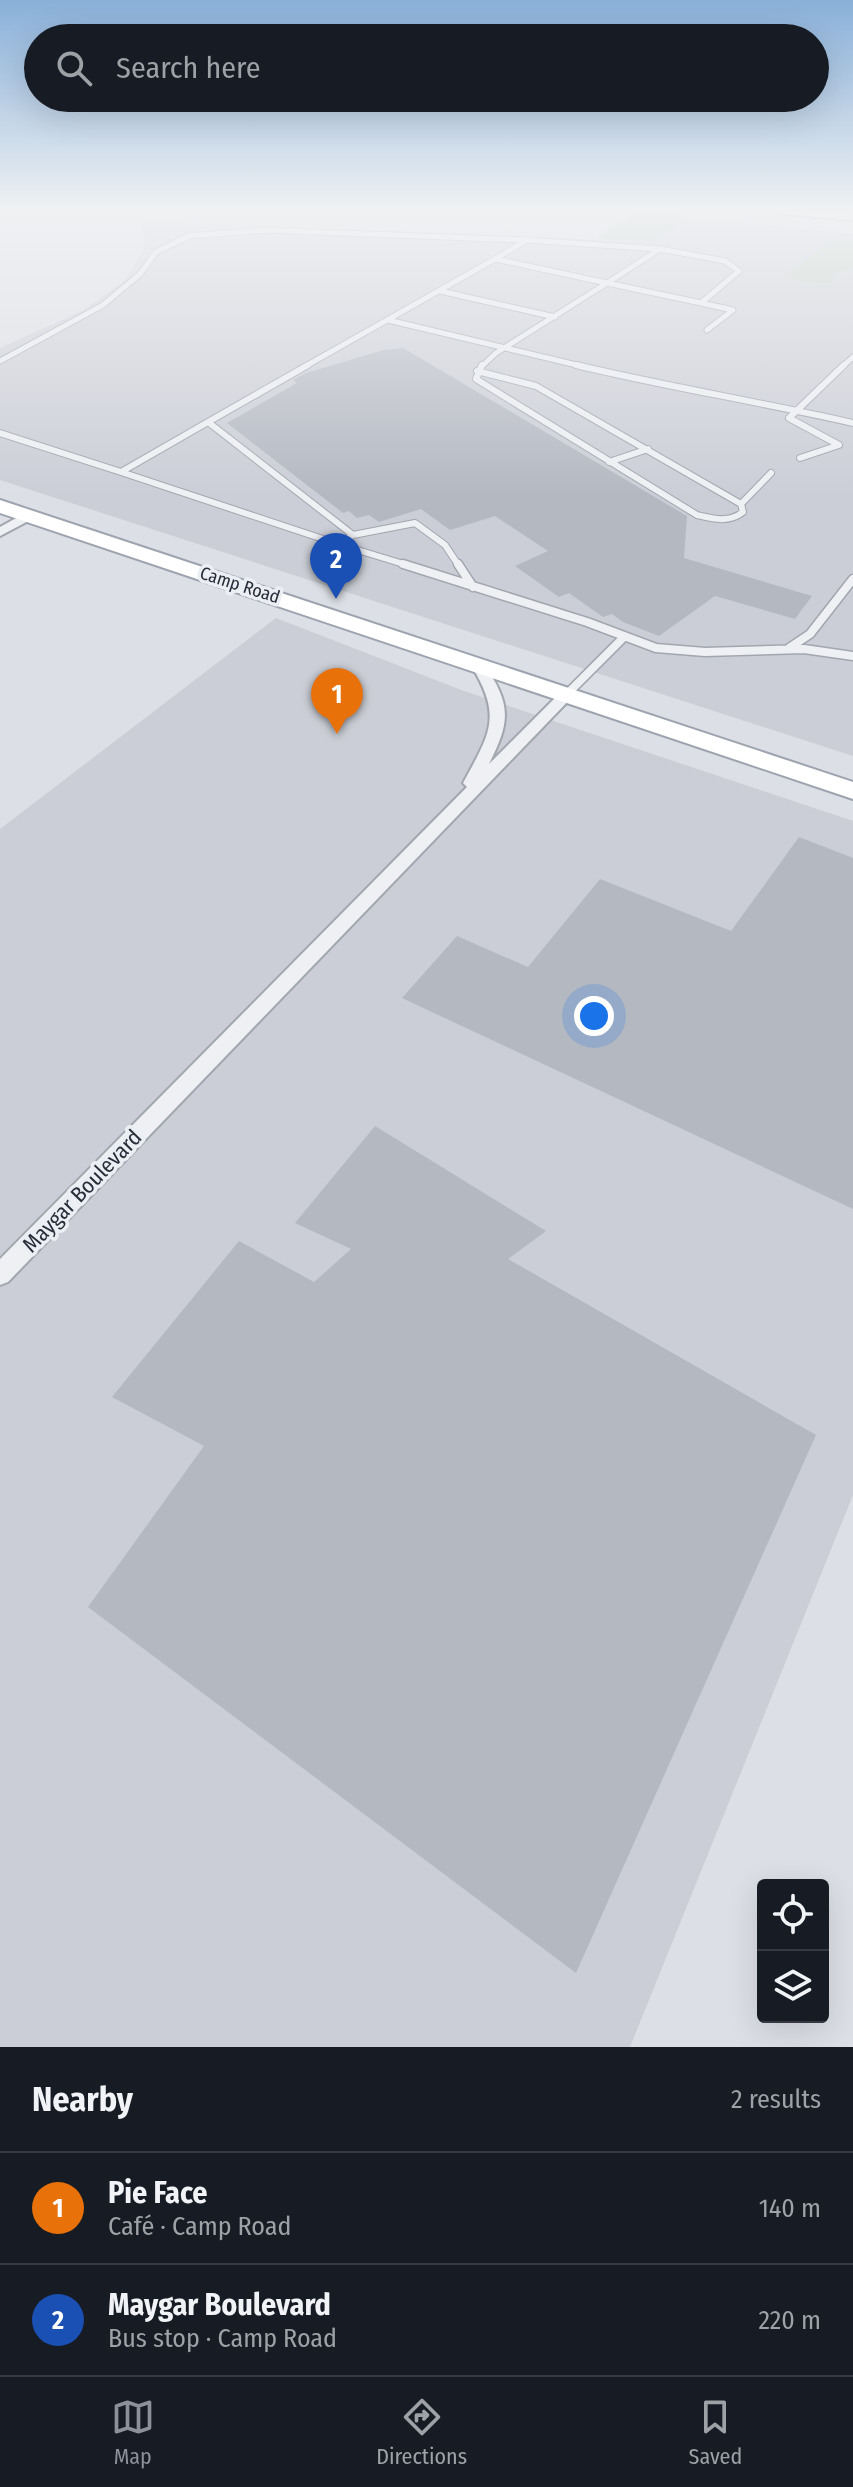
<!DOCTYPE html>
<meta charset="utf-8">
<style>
:root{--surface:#171b24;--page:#20242c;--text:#f1f3f6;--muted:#9ea1a6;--line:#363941;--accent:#8c9099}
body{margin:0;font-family:"Fira Sans Condensed",sans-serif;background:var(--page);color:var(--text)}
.controls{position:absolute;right:24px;bottom:24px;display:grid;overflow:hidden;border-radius:8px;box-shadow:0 8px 32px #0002}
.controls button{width:72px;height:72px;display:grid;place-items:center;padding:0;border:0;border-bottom:2px solid var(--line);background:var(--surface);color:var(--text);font:40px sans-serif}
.you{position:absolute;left:594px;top:1016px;width:28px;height:28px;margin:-20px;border:6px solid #fff;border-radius:50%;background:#1a73e8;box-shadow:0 0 0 12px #1a73e833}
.badge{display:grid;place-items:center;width:52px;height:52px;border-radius:50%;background:var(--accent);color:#fff;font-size:26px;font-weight:700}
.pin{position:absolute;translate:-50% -66px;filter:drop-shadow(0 2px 4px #0008)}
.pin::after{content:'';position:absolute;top:42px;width:28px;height:24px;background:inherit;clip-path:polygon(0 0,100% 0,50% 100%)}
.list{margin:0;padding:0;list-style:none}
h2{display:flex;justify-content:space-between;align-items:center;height:104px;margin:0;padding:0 32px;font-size:34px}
h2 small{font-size:26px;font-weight:400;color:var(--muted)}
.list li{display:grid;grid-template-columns:52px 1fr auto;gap:24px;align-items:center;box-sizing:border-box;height:112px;padding:0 32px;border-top:2px solid var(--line)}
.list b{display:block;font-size:30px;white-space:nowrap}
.list p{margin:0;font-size:26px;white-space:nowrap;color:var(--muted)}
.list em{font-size:26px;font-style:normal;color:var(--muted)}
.icon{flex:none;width:44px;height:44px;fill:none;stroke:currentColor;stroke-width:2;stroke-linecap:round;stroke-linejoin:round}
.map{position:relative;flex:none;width:853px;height:2047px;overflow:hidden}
.search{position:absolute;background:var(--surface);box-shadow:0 8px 32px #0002;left:24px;right:24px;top:24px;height:88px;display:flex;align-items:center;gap:20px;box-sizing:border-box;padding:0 28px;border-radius:44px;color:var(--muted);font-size:30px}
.sheet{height:328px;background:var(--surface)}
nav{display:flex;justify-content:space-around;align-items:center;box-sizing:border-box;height:112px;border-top:2px solid var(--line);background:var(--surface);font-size:22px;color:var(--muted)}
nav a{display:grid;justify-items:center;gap:4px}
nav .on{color:var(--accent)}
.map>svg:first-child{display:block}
.built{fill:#cbced6}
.green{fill:#c1cebe}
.building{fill:#b4b8c1}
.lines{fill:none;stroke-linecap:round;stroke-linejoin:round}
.service-far2-casing{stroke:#a2a6ae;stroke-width:7}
.service-far1-casing{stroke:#a2a6ae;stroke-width:8}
.service-casing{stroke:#a2a6ae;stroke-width:11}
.minor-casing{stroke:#a2a6ae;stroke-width:4}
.primary-casing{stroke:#9da3af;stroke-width:4}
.motorway-casing{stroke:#858c9a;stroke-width:4}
.service-far2{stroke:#eef0f4;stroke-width:5}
.service-far1{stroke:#eef0f4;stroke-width:6}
.service{stroke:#eef0f4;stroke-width:8}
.minor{fill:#eef0f4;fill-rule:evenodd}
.primary{fill:#fff;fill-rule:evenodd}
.motorway{fill:#fff;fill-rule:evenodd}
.labels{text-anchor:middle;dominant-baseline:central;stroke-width:7;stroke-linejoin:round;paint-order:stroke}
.far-street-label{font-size:18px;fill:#282d3a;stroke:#ebeef3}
.street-label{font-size:22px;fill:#282d3a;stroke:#ebeef3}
</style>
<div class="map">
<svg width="853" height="2047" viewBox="0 0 853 2047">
<rect width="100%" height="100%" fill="#dcdfe5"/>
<path class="built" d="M689 217 853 234V756L0 480V348L84 310 125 280 143 251 145 239 139 221 651 242Z
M276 618 464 691 853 821V1495L630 2047H0V829Z"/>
<path class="green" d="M638 211 689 217 651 242 596 239Z
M845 240 853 242V268L834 274 832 283 804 282 784 276 826 245Z"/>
<path class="building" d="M403 348 687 516 684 558 812 596 795 619 715 596 659 636 623 622 612 614 603 617 569 593 559 597 515 566 548 551 495 516 450 530 421 509 379 522 369 515 357 518 349 511 343 513 227 423 297 383 293 380 306 373 384 350Z
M799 837 853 858V1209L402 998 457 936 528 967 600 879 731 931Z
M375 1126 546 1231 508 1259 816 1435 576 1973 88 1607 204 1446 112 1397 239 1241 314 1282 351 1249 295 1223Z"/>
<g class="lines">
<defs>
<path id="service-far2" d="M607 283 701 303 739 271 725 261 660 249
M607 283 495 259 527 240 660 249
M607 283 660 249
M440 291 555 317
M701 303 733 310 707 330
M388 320 585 367
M0 361 103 305 140 274 156 252 189 236 266 230 525 240
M304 367 495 259
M481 367 496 353 607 283
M842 367 853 357"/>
<path id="service-far1" d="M308 365 208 422 353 535 338 544 410 566
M482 365 476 379 697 515C714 519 729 523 743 512L741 504 771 473
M576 365C668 387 761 402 853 423
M477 371 536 386 741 504
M208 422 121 472 338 544
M0 433 121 472
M800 458 839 445 789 418 844 365
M609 462 648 449
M353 535 415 523 445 545 459 566"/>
<path id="service" d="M403 564 587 622 656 648 705 652 804 649 853 656
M458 564 473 587
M789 648 810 634 853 579
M566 695 622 639"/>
<path id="minor" d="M29 511 35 515 34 518 0 536V527Z
M479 663 484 664C511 704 511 721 489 764L561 692H571L574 695 8 1282 0 1285V1259L467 787 463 783C489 735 503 717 472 667Z"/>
<path id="primary" d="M0 500 853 782V799L0 513Z"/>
<path id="motorway" d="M776 209 853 210V220L784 214Z"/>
</defs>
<use href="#service-far2" class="service-far2-casing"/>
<use href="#service-far1" class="service-far1-casing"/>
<use href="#service" class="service-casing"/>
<use href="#minor" class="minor-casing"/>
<use href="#primary" class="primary-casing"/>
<use href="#motorway" class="motorway-casing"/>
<use href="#service-far2" class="service-far2"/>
<use href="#service-far1" class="service-far1"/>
<use href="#service" class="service"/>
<use href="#minor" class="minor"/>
<use href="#primary" class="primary"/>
<use href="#motorway" class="motorway"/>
</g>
<linearGradient id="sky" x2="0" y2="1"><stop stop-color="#89b0d9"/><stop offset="0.42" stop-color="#eff1f3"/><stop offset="1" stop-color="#eff1f3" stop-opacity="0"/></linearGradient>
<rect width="853" height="495" fill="url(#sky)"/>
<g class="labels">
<g class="far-street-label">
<text transform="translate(240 585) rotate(18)">Camp Road</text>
</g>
<g class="street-label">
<text transform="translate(82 1191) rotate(-46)">Maygar Boulevard</text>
</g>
</g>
</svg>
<div class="controls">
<button><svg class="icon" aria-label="locate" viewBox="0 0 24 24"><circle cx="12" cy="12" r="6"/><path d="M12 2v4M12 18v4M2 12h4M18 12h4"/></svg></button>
<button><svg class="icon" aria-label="layers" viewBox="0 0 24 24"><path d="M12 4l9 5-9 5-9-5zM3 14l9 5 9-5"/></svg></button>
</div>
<div class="you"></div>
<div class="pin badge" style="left:337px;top:734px;background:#e8710a">1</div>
<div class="pin badge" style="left:336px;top:599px;background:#1a4fb4">2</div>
<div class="search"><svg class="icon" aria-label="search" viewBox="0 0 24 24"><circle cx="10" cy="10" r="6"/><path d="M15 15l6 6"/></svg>Search here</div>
</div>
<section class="sheet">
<h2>Nearby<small>2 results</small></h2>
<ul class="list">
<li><span class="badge" style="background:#e8710a">1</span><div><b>Pie Face</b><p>Café · Camp Road</p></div><em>140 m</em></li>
<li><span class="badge" style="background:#1a4fb4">2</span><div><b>Maygar Boulevard</b><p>Bus stop · Camp Road</p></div><em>220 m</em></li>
</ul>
</section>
<nav>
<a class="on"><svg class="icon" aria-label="map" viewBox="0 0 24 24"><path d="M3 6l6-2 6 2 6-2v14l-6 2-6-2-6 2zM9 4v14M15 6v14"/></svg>Map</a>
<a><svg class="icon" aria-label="directions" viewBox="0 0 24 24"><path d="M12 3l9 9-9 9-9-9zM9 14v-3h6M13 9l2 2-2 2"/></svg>Directions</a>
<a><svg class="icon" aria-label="saved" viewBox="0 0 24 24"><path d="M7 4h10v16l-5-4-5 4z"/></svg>Saved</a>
</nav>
